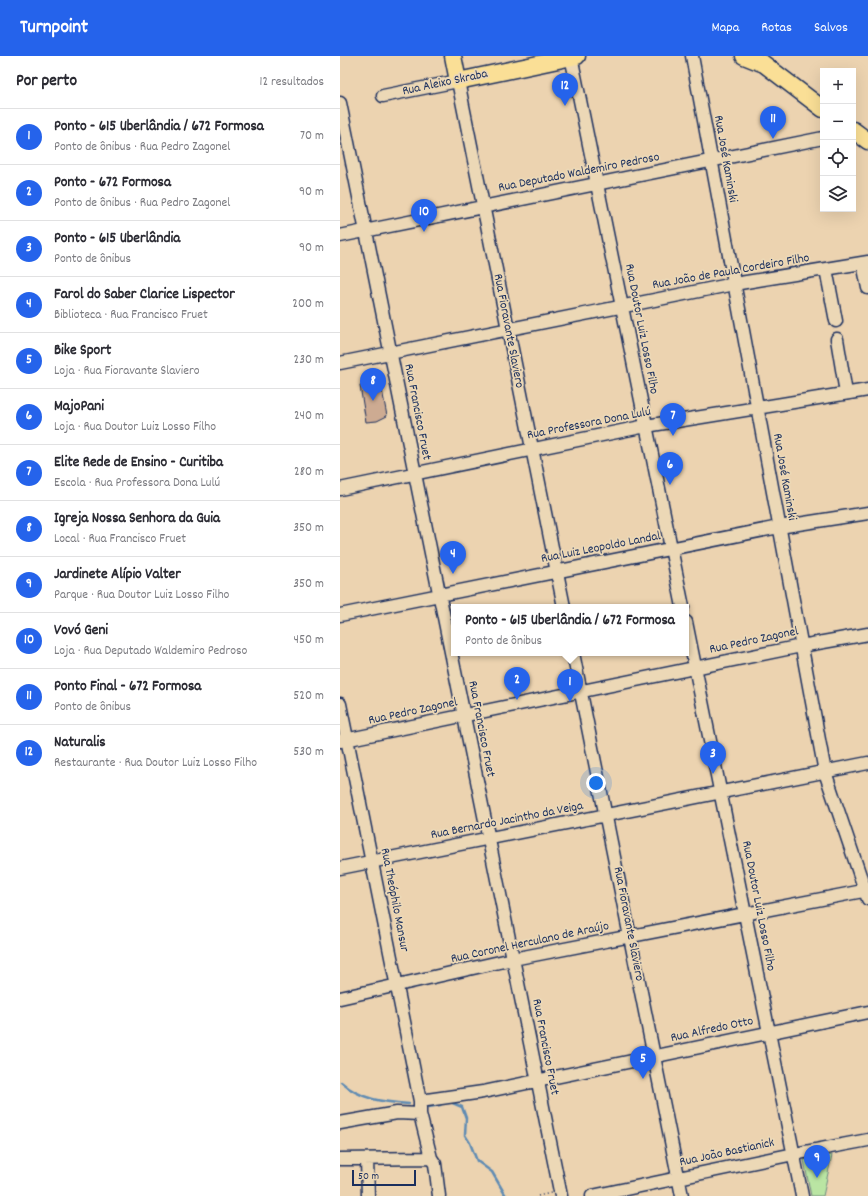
<!DOCTYPE html>
<html lang="pt">
<meta charset="utf-8">
<style>
:root{--surface:#fff;--page:#f7f7f7;--text:#2b2b33;--muted:#7c7c81;--line:#e1e1e2;--accent:#2563eb}
body{margin:0;font-family:Dekko,sans-serif;background:var(--page);color:var(--text)}
.controls{position:absolute;right:12px;top:12px;display:grid;overflow:hidden;border-radius:0px;box-shadow:0 4px 16px #0002}
.controls button{width:36px;height:36px;display:grid;place-items:center;padding:0;border:0;border-bottom:1px solid var(--line);background:var(--surface);color:var(--text);font:20px sans-serif}
.scale{position:absolute;left:12px;bottom:10px;width:64px;box-sizing:border-box;padding-left:4px;border:2px solid #1b2f5e;border-top:0;font-size:11px;line-height:14px;white-space:nowrap;color:#1b2f5e;-webkit-text-stroke:3px #ecd8b6;paint-order:stroke}
.you{position:absolute;left:256px;top:727px;width:14px;height:14px;margin:-10px;border:3px solid #fff;border-radius:50%;background:#1a73e8;box-shadow:0 0 0 6px #1a73e833}
.badge{display:grid;place-items:center;width:26px;height:26px;border-radius:50%;background:var(--accent);color:#fff;font-size:13px;font-weight:700}
.pin{position:absolute;translate:-50% -33px;filter:drop-shadow(0 1px 2px #0008)}
.pin::after{content:'';position:absolute;top:21px;width:14px;height:12px;background:inherit;clip-path:polygon(0 0,100% 0,50% 100%)}
.popup{position:absolute;left:111px;top:548px;width:238px;height:52px;box-sizing:border-box;display:grid;place-content:center;border-radius:0px;background:var(--surface);filter:drop-shadow(0 1px 3px #0005);font-size:13px;white-space:nowrap;color:var(--muted)}
.popup b{font-size:15px;color:var(--text)}
.popup::after{content:'';position:absolute;left:50%;top:100%;margin-left:-8px;border:8px solid transparent;border-top-color:var(--surface)}
.list{margin:0;padding:0;list-style:none}
h2{display:flex;justify-content:space-between;align-items:center;height:52px;margin:0;padding:0 16px;font-size:17px}
h2 small{font-size:13px;font-weight:400;color:var(--muted)}
.list li{display:grid;grid-template-columns:26px 1fr auto;gap:12px;align-items:center;box-sizing:border-box;height:56px;padding:0 16px;border-top:1px solid var(--line)}
.list b{display:block;font-size:15px;white-space:nowrap}
.list p{margin:0;font-size:13px;white-space:nowrap;color:var(--muted)}
.list em{font-size:13px;font-style:normal;color:var(--muted)}
.icon{flex:none;width:22px;height:22px;fill:none;stroke:currentColor;stroke-width:2;stroke-linecap:round;stroke-linejoin:round}
.map{position:relative;flex:none;width:528px;height:1140px;overflow:hidden}
header{display:flex;align-items:center;gap:24px;box-sizing:border-box;height:56px;padding:0 20px;background:var(--accent);color:#fff}
header strong{font-size:19px}
nav{display:flex;gap:22px;margin-inline-start:auto;font-size:14px}
main{display:flex}
aside{flex:1;background:var(--surface)}
.map>svg:first-child{display:block}
.green{fill:#bae5a3;stroke:#6a8a80}
.lines{fill:none;stroke-linecap:round;stroke-linejoin:round}
.stream{stroke:#5e8bb3;stroke-width:2.5}
.building{fill:#cdab92;stroke:#1b2f5e}
.minor-casing{stroke:#1b2f5e;stroke-width:15}
.major-casing{stroke:#1b2f5e;stroke-width:19}
.path{stroke:#1b2f5e;stroke-width:1.5;stroke-dasharray:1 3;stroke-linecap:butt}
.minor{stroke:#ecd8b6;stroke-width:12}
.major{stroke:#fadf96;stroke-width:16}
.labels{text-anchor:middle;dominant-baseline:central;stroke-width:3.5;stroke-linejoin:round;paint-order:stroke}
.street-label{font-size:13px;fill:#1b2f5e;stroke:#ecd8b6}
</style>
<header>
<strong>Turnpoint</strong>
<nav><a>Mapa</a><a>Rotas</a><a>Salvos</a></nav>
</header>
<main>
<aside>
<h2>Por perto<small>12 resultados</small></h2>
<ul class="list">
<li><span class="badge">1</span><div><b>Ponto - 615 Uberlândia / 672 Formosa</b><p>Ponto de ônibus · Rua Pedro Zagonel</p></div><em>70 m</em></li>
<li><span class="badge">2</span><div><b>Ponto - 672 Formosa</b><p>Ponto de ônibus · Rua Pedro Zagonel</p></div><em>90 m</em></li>
<li><span class="badge">3</span><div><b>Ponto - 615 Uberlândia</b><p>Ponto de ônibus</p></div><em>90 m</em></li>
<li><span class="badge">4</span><div><b>Farol do Saber Clarice Lispector</b><p>Biblioteca · Rua Francisco Fruet</p></div><em>200 m</em></li>
<li><span class="badge">5</span><div><b>Bike Sport</b><p>Loja · Rua Fioravante Slaviero</p></div><em>230 m</em></li>
<li><span class="badge">6</span><div><b>MajoPani</b><p>Loja · Rua Doutor Luiz Losso Filho</p></div><em>240 m</em></li>
<li><span class="badge">7</span><div><b>Elite Rede de Ensino - Curitiba</b><p>Escola · Rua Professora Dona Lulú</p></div><em>280 m</em></li>
<li><span class="badge">8</span><div><b>Igreja Nossa Senhora da Guia</b><p>Local · Rua Francisco Fruet</p></div><em>350 m</em></li>
<li><span class="badge">9</span><div><b>Jardinete Alípio Valter</b><p>Parque · Rua Doutor Luiz Losso Filho</p></div><em>350 m</em></li>
<li><span class="badge">10</span><div><b>Vovó Geni</b><p>Loja · Rua Deputado Waldemiro Pedroso</p></div><em>450 m</em></li>
<li><span class="badge">11</span><div><b>Ponto Final - 672 Formosa</b><p>Ponto de ônibus</p></div><em>520 m</em></li>
<li><span class="badge">12</span><div><b>Naturalis</b><p>Restaurante · Rua Doutor Luiz Losso Filho</p></div><em>530 m</em></li>
</ul>
</aside>
<div class="map">
<svg width="528" height="1140" viewBox="0 0 528 1140">
<rect width="100%" height="100%" fill="#ecd3b0"/>
<filter id="ink" filterUnits="userSpaceOnUse"><feTurbulence type="fractalNoise" baseFrequency=".025" numOctaves="2"/><feDisplacementMap in="SourceGraphic" scale="8" xChannelSelector="R" yChannelSelector="G"/><feConvolveMatrix kernelMatrix="1 2 1 2 8 2 1 2 1" color-interpolation-filters="sRGB"/></filter>
<g filter="url(#ink)">
<path class="green" d="M492 1099 483 1140H471L464 1104Z"/>
<g class="lines">
<path class="stream" d="M1 1026C21 1044 43 1046 69 1048
M108 1045 122 1051 126 1062 125 1079 130 1087 137 1105 152 1116 166 1140
M89 1051 100 1049 103 1046"/>
</g>
<path class="building" d="M40 323 47 360 37 365 26 366 20 330Z"/>
<g class="lines">
<defs>
<path id="minor" d="M231 0 343 551
M352 0 485 716 528 843
M43 40 118 25 224 551
M0 47 221 1140
M0 180 483 82
M523 207 528 232
M486 213 496 265
M497 283 506 337
M0 307 394 228 528 206
M0 433 306 370 528 334
M0 559 439 471 528 457
M346 566 462 1140
M233 597 342 1140
M0 648 80 1045V1058L91 1102 95 1108 99 1140
M0 685 461 590 528 578
M0 812 528 707
M0 942 173 903 528 834
M80 1045 143 1036 528 956
M0 1067 57 1057 80 1058
M0 1103 91 1102
M27 1103 28 1140
M252 1140 454 1098 528 1084"/>
<path id="major" d="M113 0 118 25 237 0
M404 0 424 8 483 53
M513 74 528 85"/>
</defs>
<use href="#minor" class="minor-casing"/>
<use href="#major" class="major-casing"/>
<path class="path" d="M198 1140 211 1137"/>
<use href="#minor" class="minor"/>
<use href="#major" class="major"/>
</g>
</g>
<g class="labels">
<g class="street-label">
<text transform="translate(105 27) rotate(-12)">Rua Aleixo Skraba</text>
<text transform="translate(385 103) rotate(80)">Rua José Kaminski</text>
<text transform="translate(239 117) rotate(-11)">Rua Deputado Waldemiro Pedroso</text>
<text transform="translate(391 216) rotate(-10)">Rua João de Paula Cordeiro Filho</text>
<text transform="translate(301 273) rotate(79)">Rua Doutor Luiz Losso Filho</text>
<text transform="translate(168 275) rotate(79)">Rua Fioravante Slaviero</text>
<text transform="translate(77 356) rotate(79)">Rua Francisco Fruet</text>
<text transform="translate(249 368) rotate(-11)">Rua Professora Dona Lulú</text>
<text transform="translate(444 421) rotate(80)">Rua José Kaminski</text>
<text transform="translate(261 492) rotate(-11)">Rua Luiz Leopoldo Landal</text>
<text transform="translate(414 585) rotate(-12)">Rua Pedro Zagonel</text>
<text transform="translate(73 656) rotate(-12)">Rua Pedro Zagonel</text>
<text transform="translate(141 673) rotate(79)">Rua Francisco Fruet</text>
<text transform="translate(167 765) rotate(-11)">Rua Bernardo Jacintho da Veiga</text>
<text transform="translate(54 844) rotate(79)">Rua Theóphilo Mansur</text>
<text transform="translate(418 850) rotate(79)">Rua Doutor Luiz Losso Filho</text>
<text transform="translate(288 868) rotate(79)">Rua Fioravante Slaviero</text>
<text transform="translate(190 887) rotate(-12)">Rua Coronel Herculano de Araújo</text>
<text transform="translate(372 974) rotate(-12)">Rua Alfredo Otto</text>
<text transform="translate(205 991) rotate(79)">Rua Francisco Fruet</text>
<text transform="translate(387 1097) rotate(-12)">Rua João Bastianick</text>
</g>
</g>
</svg>
<div class="controls">
<button>+</button>
<button>−</button>
<button><svg class="icon" aria-label="locate" viewBox="0 0 24 24"><circle cx="12" cy="12" r="6"/><path d="M12 2v4M12 18v4M2 12h4M18 12h4"/></svg></button>
<button><svg class="icon" aria-label="layers" viewBox="0 0 24 24"><path d="M12 4l9 5-9 5-9-5zM3 14l9 5 9-5"/></svg></button>
</div>
<div class="scale">50 m</div>
<div class="you"></div>
<div class="pin badge" style="left:230px;top:646px">1</div>
<div class="popup"><b>Ponto - 615 Uberlândia / 672 Formosa</b>Ponto de ônibus</div>
<div class="pin badge" style="left:177px;top:644px">2</div>
<div class="pin badge" style="left:373px;top:718px">3</div>
<div class="pin badge" style="left:113px;top:518px">4</div>
<div class="pin badge" style="left:303px;top:1023px">5</div>
<div class="pin badge" style="left:330px;top:429px">6</div>
<div class="pin badge" style="left:333px;top:380px">7</div>
<div class="pin badge" style="left:33px;top:345px">8</div>
<div class="pin badge" style="left:477px;top:1122px">9</div>
<div class="pin badge" style="left:84px;top:176px">10</div>
<div class="pin badge" style="left:433px;top:83px">11</div>
<div class="pin badge" style="left:225px;top:50px">12</div>
</div>
</main>
